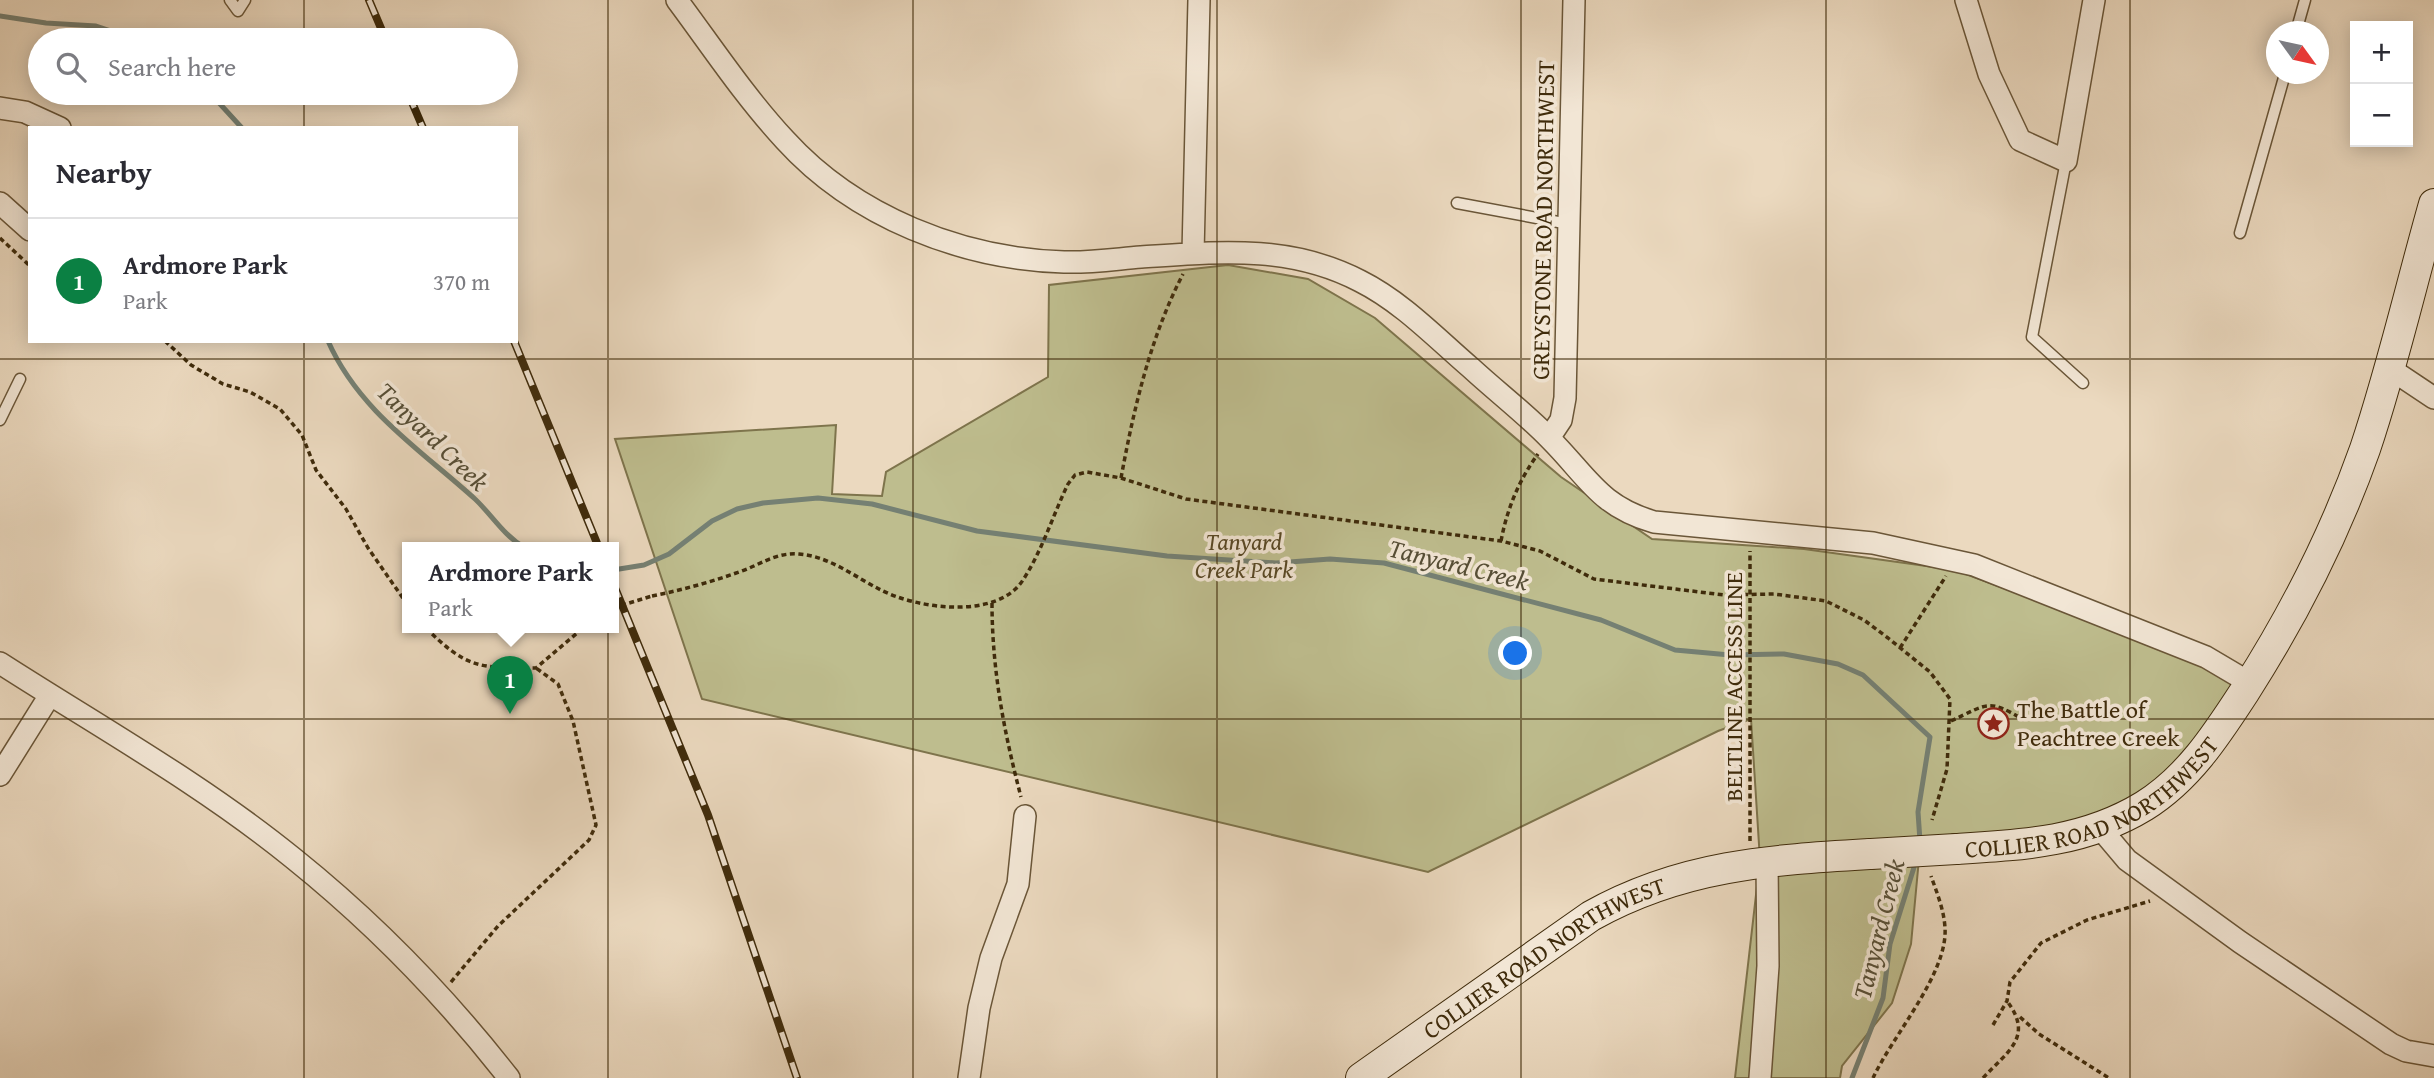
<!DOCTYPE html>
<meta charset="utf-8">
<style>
:root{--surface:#fff;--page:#f7f7f7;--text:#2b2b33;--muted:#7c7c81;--line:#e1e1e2;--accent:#0b8043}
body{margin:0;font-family:"Gentium Book Plus",serif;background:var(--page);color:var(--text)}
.controls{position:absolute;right:21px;top:21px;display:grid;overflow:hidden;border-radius:0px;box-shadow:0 4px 18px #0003}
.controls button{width:63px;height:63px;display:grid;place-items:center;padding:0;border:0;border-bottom:2px solid var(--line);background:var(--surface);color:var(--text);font:35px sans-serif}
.compass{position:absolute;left:2266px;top:21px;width:63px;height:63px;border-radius:50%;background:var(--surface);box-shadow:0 4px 18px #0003;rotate:123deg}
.you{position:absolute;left:1516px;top:654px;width:24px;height:24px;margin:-18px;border:5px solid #fff;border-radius:50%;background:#1a73e8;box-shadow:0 0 0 10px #1a73e833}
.badge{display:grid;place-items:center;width:46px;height:46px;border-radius:50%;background:var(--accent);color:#fff;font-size:23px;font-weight:700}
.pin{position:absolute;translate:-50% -58px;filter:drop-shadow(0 2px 4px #0008)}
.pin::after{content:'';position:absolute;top:37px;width:24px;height:21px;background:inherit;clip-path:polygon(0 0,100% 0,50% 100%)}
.popup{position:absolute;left:402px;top:542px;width:217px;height:91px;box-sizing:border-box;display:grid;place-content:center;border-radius:0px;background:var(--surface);filter:drop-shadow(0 2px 5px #0005);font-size:23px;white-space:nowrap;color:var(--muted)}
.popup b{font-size:26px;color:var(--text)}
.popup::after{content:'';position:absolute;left:50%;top:100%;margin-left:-14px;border:14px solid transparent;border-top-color:var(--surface)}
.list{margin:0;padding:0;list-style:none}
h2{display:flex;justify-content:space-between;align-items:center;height:91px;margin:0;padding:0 28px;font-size:30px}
h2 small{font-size:23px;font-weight:400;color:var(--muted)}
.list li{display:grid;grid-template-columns:46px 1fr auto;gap:21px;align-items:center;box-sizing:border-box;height:126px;padding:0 28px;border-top:2px solid var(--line)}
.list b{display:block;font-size:26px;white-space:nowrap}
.list p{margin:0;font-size:23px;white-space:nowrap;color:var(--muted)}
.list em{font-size:23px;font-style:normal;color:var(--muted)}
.icon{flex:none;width:38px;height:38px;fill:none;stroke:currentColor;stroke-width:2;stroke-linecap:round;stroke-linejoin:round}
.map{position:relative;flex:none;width:2434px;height:1078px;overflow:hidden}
.search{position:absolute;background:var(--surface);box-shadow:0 4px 18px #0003;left:28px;top:28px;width:490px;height:77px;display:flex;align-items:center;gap:18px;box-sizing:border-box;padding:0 24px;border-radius:38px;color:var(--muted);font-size:26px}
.panel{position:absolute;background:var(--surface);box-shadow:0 4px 18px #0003;left:28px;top:126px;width:490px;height:217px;border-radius:0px}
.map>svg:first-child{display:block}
.green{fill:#bebd8e;stroke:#7e744c;stroke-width:2}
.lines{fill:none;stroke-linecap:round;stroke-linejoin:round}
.stream{stroke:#758073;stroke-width:5}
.lane-casing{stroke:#6a5638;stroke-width:13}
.street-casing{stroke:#6a5638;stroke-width:24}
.secondary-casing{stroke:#3f2b0b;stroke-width:32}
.path{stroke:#3f2b0b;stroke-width:3.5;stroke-dasharray:5 3.5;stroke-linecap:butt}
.lane{stroke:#f2e6d5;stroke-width:10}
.street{stroke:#f2e6d5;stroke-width:21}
.secondary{stroke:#f2e6d5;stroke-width:30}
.rail-casing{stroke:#3f2b0b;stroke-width:8}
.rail{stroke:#f2e6d5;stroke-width:5;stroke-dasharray:16;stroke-linecap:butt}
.secondary-bridge-casing{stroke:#3f2b0b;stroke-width:32;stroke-linecap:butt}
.path-bridge{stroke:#3f2b0b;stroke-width:3.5;stroke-dasharray:5 3.5;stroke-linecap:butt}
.secondary-bridge{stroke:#f2e6d5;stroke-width:30}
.grid{fill:none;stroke:#3f2b0b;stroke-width:2;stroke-opacity:0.55}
.labels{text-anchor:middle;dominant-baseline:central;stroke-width:7;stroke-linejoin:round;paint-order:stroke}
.street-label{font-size:24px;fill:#3f2b0b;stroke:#f2e6d5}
.park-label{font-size:24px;font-style:italic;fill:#584825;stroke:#f2e6d5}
.poi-label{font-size:24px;fill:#3f2b0b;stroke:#f2e6d5;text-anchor:start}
.water-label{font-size:26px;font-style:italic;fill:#564e36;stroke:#f2e6d5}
</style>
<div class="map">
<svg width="2434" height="1078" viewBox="0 0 2434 1078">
<rect width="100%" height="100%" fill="#ebd9bf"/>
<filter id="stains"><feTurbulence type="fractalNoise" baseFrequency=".00286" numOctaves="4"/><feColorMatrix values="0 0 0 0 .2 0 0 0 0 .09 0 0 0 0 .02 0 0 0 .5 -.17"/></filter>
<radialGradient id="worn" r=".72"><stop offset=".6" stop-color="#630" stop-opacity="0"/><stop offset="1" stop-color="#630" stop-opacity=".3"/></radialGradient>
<path class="green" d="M1228 265 1308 279 1375 318 1561 477 1652 539 1804 549 1955 570 2241 677 2168 777 2101 815 1991 843 1920 848 1911 944 1892 1003 1842 1066 1840 1078H1735L1760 860 1751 719 1718 731 1428 872 702 699 615 439 836 425 832 494 882 496 886 472 1048 377 1049 285Z"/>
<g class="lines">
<path class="stream" d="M0 16 46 23 96 26 138 40
M210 93 242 128
M328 341C359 411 421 450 475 499 492 515 503 535 525 548
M613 570 644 565 669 554 712 521 737 509 763 503 818 498 872 504 977 531 1167 556 1276 563 1330 559 1384 563 1601 620 1675 650 1730 655 1784 654 1838 664 1863 675 1930 737 1918 812 1920 841
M1852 1078 1883 998 1890 944 1916 861"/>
<defs>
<path id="lane" d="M230 0 238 11 245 0
M2296 32 2305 0
M2066 161 2032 337 2083 383
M1457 203 1569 224
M2240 233 2285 74
M0 420 20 379"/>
<path id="street" d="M677 0C712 47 745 97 785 140 855 217 962 259 1064 262 1090 263 1116 259 1141 257 1217 252 1289 244 1360 281 1402 302 1436 338 1471 368 1497 392 1526 414 1550 439 1588 477 1599 506 1654 522L1873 543 1974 565 2206 657 2250 683
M1966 0 1989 74 2020 140 2066 161 2094 0
M0 108 25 112 60 128
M0 203 30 230
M1193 253 1199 0
M2389 368 2434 398
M1549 438 1561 420 1565 398 1574 0
M0 663C98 726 202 784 293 858 374 923 445 996 509 1078
M0 775 50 695
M2100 828 2127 860 2240 942 2391 1044 2406 1051 2434 1056
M969 1078 979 1008 991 958 1018 884 1025 816
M1760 1078 1768 966 1767 860"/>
<g id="secondary">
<path id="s1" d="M1956 849C2023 845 2085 842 2144 806 2189 778 2217 734 2245 691 2293 616 2335 534 2365 449 2392 369 2411 285 2434 204"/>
<path id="s2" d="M1361 1078 1591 916C1682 865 1770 860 1871 854"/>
</g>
</defs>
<use href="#lane" class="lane-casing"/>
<use href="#street" class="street-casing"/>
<use href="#secondary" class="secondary-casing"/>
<path class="path" d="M0 238 30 266
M165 341 191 365 223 384 250 392 280 409 302 435 316 470 346 509 368 548 407 604
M1121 478C1134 408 1150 338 1183 274
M1501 541C1507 509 1519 480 1538 454
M652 596C682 590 711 582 739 572 760 565 776 552 799 554 829 556 855 577 881 590 918 609 997 620 1023 580 1042 551 1053 515 1068 484L1075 475 1087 472 1121 478 1186 499 1501 541 1540 551 1594 579 1724 595 1774 594 1826 601 1864 620 1888 638 1930 672 1950 699 1947 769 1932 820
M992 603C992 670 1004 732 1021 797
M426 628C467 669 480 668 536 668L583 628
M1900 648 1946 576
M1951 721C1988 704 1987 698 2024 720
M1750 841V551
M451 982 498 926 589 840 596 825 573 721 558 684 536 668
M2020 1017 2039 1034 2109 1078
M1993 1025 2007 1001 2010 982 2041 943 2087 920 2150 901
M1873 1078C1893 1035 1948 973 1945 928 1944 910 1937 893 1931 876
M1983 1078C2008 1051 2034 1037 2007 1001"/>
<use href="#lane" class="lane"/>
<use href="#street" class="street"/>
<use href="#secondary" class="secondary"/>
<defs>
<path id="rail" d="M369 0 386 40
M408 93 423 128
M514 341 599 548
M613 583 708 815 797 1078"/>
</defs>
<use href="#rail" class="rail-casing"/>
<use href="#rail" class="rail"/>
<defs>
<path id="secondary-bridge" d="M1871 854 1956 849"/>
</defs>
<use href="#secondary-bridge" class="secondary-bridge-casing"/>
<path class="path-bridge" d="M613 608 652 596"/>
<use href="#secondary-bridge" class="secondary-bridge"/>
</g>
<path class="grid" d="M304 0V40M608 0V1078M913 0V1078M1217 0V1078M1521 0V1078M1826 0V1078M2130 0V1078M304 93V128M304 341V1078M0 359H2434M0 719H2434"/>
<defs>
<symbol id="sight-ring" viewBox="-11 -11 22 22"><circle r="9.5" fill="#f2e6d5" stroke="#8f2418" stroke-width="1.5"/><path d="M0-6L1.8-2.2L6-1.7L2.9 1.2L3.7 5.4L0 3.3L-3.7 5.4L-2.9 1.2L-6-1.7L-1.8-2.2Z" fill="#8f2418"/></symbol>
</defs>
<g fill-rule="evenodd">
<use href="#sight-ring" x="1976" y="706" width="35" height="35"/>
</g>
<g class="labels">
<g class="street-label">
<text transform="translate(1543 220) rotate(-89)">GREYSTONE ROAD NORTHWEST</text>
<text transform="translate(1733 687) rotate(-90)">BELTLINE ACCESS LINE</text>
<text stroke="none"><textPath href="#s1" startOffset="150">COLLIER ROAD NORTHWEST</textPath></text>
<text stroke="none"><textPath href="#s2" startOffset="220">COLLIER ROAD NORTHWEST</textPath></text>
</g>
<g class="park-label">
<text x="1244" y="541">Tanyard<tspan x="1244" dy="28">Creek Park</tspan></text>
</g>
<g class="poi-label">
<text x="2017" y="709">The Battle of<tspan x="2017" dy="28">Peachtree Creek</tspan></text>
</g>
<g class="water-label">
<text transform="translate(433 436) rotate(44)">Tanyard Creek</text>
<text transform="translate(1459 564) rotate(14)">Tanyard Creek</text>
<text transform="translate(1878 929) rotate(-76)">Tanyard Creek</text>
</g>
</g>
<rect width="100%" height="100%" filter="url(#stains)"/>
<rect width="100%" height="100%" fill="url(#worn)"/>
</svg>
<div class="controls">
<button>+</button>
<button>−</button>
</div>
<svg class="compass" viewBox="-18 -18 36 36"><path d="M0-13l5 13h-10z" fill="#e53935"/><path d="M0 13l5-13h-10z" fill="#7c7c81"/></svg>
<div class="you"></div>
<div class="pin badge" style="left:510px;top:714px">1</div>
<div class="popup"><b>Ardmore Park</b>Park</div>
<div class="search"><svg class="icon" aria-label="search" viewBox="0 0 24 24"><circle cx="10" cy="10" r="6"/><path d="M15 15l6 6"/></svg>Search here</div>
<section class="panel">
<h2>Nearby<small></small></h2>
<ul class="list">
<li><span class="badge">1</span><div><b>Ardmore Park</b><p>Park</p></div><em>370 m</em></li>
</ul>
</section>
</div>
